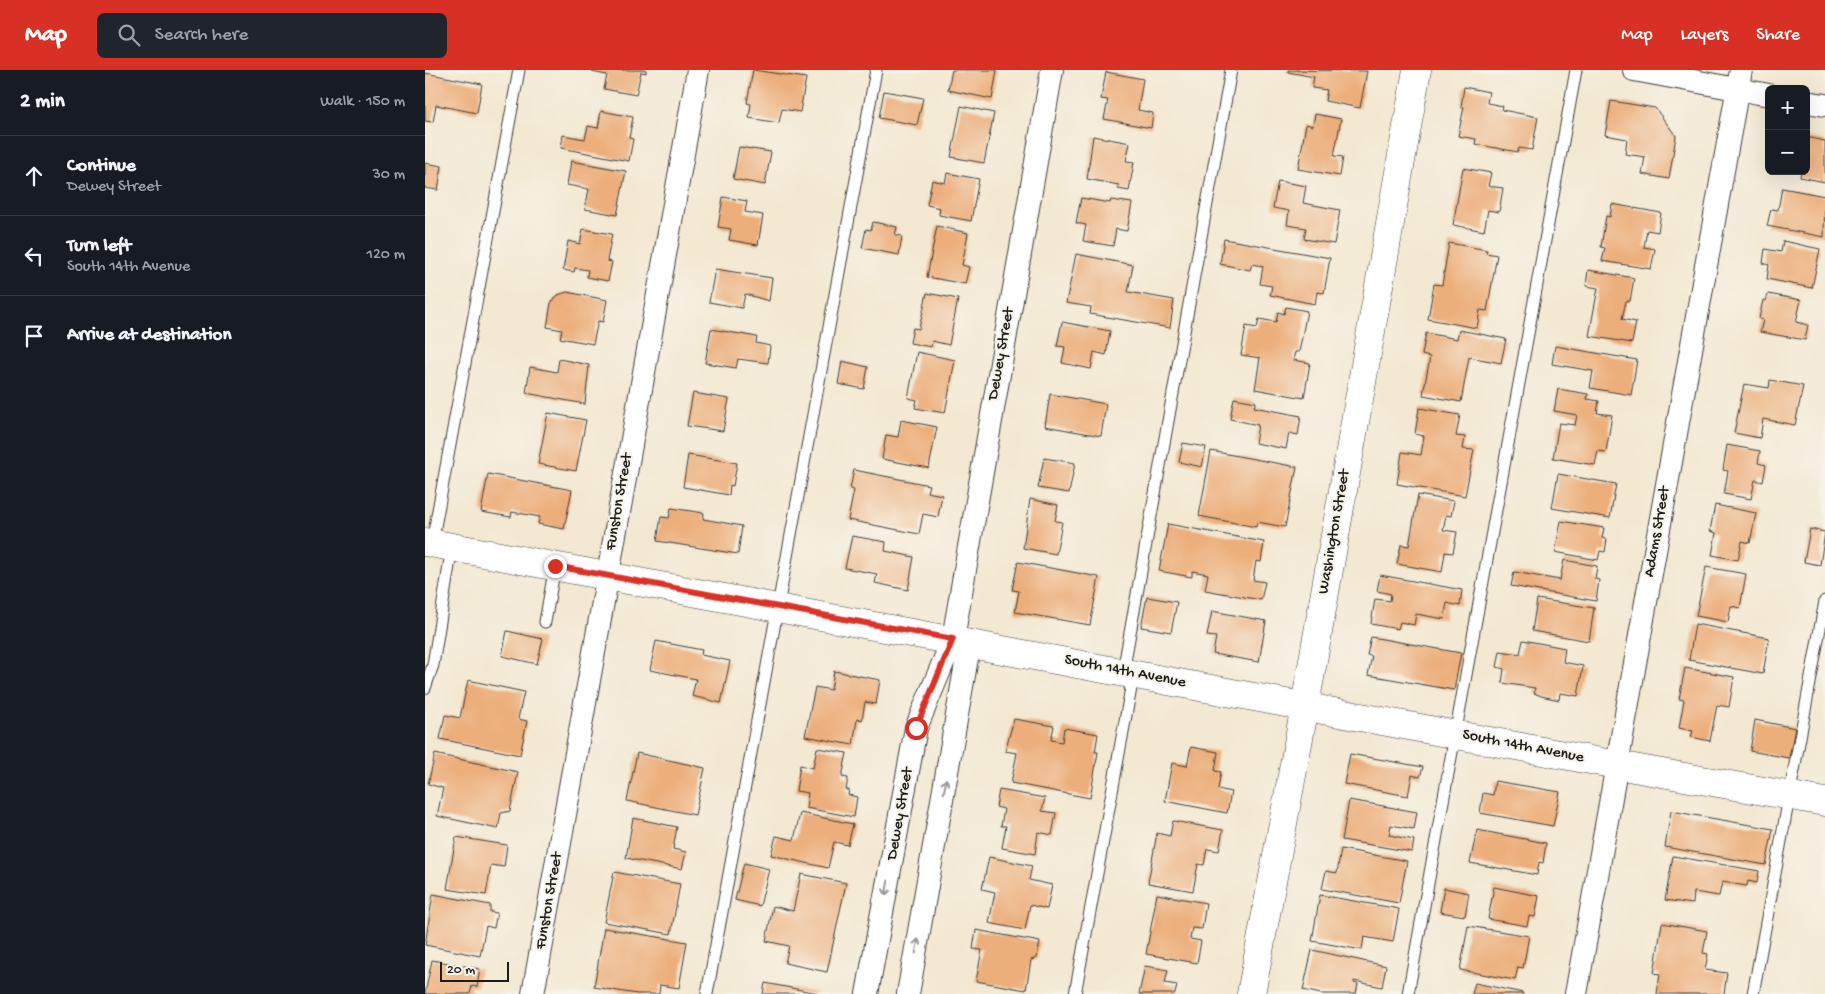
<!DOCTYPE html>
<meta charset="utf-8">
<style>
:root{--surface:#171b24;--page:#20242c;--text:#f1f3f6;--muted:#9ea1a6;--line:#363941;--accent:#d93025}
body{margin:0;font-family:"Gochi Hand",sans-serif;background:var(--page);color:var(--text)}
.controls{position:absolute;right:15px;top:15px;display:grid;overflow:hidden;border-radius:8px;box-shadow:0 5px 20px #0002}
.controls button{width:45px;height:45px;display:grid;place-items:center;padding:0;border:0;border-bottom:1px solid var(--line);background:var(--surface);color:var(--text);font:25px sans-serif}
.scale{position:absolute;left:15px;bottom:12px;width:69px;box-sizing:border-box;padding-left:5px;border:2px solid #1c1c1c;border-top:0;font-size:14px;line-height:18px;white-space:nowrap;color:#1c1c1c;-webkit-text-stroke:4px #f7f3e8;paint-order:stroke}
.stop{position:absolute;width:15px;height:15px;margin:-11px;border:4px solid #d93025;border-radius:50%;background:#fff}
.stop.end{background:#d93025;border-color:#fff;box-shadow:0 1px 5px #0008}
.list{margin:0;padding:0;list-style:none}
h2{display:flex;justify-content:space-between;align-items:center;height:65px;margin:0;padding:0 20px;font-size:21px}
h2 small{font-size:16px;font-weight:400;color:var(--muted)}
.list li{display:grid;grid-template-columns:32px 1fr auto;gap:15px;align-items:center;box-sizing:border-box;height:80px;padding:0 20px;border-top:1px solid var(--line)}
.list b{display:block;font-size:19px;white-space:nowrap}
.list p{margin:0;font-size:16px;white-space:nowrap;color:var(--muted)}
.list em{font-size:16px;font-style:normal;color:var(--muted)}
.icon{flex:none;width:28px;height:28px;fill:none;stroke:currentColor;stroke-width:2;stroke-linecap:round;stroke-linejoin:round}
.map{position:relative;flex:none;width:1400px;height:924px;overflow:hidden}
header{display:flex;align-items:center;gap:30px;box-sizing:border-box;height:70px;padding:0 25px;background:var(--accent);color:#fff}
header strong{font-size:24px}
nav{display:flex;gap:28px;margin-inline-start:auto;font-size:18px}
.search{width:350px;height:45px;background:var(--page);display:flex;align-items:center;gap:12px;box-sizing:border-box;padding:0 18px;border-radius:8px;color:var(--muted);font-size:19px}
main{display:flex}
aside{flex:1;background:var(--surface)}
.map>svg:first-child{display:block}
.building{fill:#ecae7a}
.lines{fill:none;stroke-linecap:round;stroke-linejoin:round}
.lane-casing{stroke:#3c3b37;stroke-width:13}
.street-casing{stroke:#3c3b37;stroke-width:24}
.secondary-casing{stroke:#3c3b37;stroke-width:29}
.lane{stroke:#fff;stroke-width:11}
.street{stroke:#fff;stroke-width:22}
.secondary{stroke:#fff;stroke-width:28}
.oneway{stroke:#999}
.route{stroke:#d93025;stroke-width:6}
.labels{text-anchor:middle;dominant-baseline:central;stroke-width:4;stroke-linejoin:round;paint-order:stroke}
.street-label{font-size:16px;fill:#1c1c1c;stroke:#f7f3e8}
</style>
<header>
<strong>Map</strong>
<div class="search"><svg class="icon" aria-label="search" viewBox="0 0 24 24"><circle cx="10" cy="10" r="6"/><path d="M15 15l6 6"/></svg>Search here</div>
<nav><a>Map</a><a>Layers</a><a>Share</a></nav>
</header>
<main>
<aside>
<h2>2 min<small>Walk · 150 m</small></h2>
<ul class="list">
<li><svg class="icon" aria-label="ahead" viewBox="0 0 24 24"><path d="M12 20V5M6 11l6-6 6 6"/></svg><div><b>Continue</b><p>Dewey Street</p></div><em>30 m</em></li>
<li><svg class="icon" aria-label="left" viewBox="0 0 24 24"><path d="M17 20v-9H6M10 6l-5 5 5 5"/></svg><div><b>Turn left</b><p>South 14th Avenue</p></div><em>120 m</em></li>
<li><svg class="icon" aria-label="arrive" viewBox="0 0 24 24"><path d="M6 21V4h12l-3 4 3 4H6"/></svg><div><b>Arrive at destination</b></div></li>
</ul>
</aside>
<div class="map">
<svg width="1400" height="924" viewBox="0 0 1400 924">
<rect width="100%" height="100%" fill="#f7f3e8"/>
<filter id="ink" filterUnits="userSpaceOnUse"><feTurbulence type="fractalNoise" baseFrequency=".02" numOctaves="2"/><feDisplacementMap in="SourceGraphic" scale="10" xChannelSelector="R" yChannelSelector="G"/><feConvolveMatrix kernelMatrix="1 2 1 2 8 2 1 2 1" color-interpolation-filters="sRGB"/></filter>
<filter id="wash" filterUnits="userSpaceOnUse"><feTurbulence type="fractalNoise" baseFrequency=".0096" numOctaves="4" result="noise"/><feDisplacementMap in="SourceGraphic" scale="20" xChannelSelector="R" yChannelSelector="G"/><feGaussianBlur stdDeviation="1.12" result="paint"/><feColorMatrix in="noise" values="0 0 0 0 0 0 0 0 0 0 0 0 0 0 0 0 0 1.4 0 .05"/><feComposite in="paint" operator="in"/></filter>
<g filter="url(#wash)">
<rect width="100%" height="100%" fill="#f3e8d2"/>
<g id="blocks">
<path class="building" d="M167 0H221V3L216 2 211 25 179 19 182 5 167 2Z
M328 0 381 8 375 42 357 39 354 53 324 48 326 34 322 33Z
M527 0H572L567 29 523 20Z
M863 0 942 1 935 38 900 31 902 20 887 18 889 7 863 2Z
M681 2 718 9 713 40 728 43 726 58 679 49 683 30 676 29Z
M0 3 57 14 52 43 11 35 8 52 0 51Z
M1039 17 1064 22 1062 33 1078 36 1077 40 1113 47 1107 80 1094 78 1093 82 1050 74 1051 69 1033 66 1039 37H1036Z
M459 21 498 28 492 55 454 48Z
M1186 31 1230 38 1251 66 1244 109 1217 104 1220 87 1200 84 1202 69 1180 65Z
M536 36 569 43 559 93 526 87Z
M176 41 208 47 204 68 208 69 204 91 136 78 138 65 160 69 163 56 173 58Z
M890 44 916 49 909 86 918 87 915 106 873 99 881 54 888 56Z
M668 66 705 73 701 91 709 92 704 121 693 119 694 115 662 109Z
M1381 67 1400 71V112L1375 107 1376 101H1381Z
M314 77 346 82 340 115 308 109Z
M146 91 201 101 192 145 160 139 164 119 142 115Z
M0 93 17 96 13 120 0 118Z
M1038 98 1066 103 1063 116 1078 118 1074 142 1063 140 1059 161 1028 155Z
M522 103 554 109 546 151 514 145 515 138 502 135 507 110 520 113Z
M853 111 881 116 878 133 915 140 909 174 879 169 881 158 862 155 864 141 848 138Z
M1357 118 1400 126 1399 167 1342 156 1346 139 1353 140Z
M298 127 322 131 320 142 338 145 333 175 304 170 306 159 293 157Z
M656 128 685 133 686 130 707 133 702 161 691 159 688 176 658 171 661 155 651 153Z
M1187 134 1236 143 1233 162 1222 160 1219 177 1230 179 1226 199 1177 191 1180 178 1176 177 1181 146 1185 147Z
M448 152 472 157 470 165 477 166 474 185 437 178 441 159 446 160Z
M512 156 543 163 537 195 544 197 540 214 502 207Z
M158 159 187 164 182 191 187 192 183 211 162 207 163 200 150 198 149 202 138 200 143 171 155 174Z
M799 169 905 188 899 223 892 222 890 234 845 225 847 216 835 214 838 196 827 194 825 200 795 194Z
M1358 171 1395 179 1387 218 1342 209 1344 195 1338 193 1340 179 1356 182Z
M1024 173 1062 180 1061 183 1072 185 1062 241 1055 240 1052 258 1003 249 1009 214 1017 215Z
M651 184 708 195 703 222 749 230 745 258 665 244 666 237 641 233Z
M290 199 347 208 344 231 320 224 317 238 284 232Z
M1163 200 1209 208 1205 231H1201L1197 249 1211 252 1207 273 1164 266 1173 218 1161 216Z
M142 222 182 230 178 252 173 251 168 274 135 268 137 260 122 257 126 233 133 225Z
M502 223 533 229 524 275 507 271 506 277 485 273 488 258 494 259Z
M1343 224 1376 230 1371 252 1383 255 1380 270 1335 262 1338 250 1334 249 1338 230 1341 231Z
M861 237 882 241 874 282H870L868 290 885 293 879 328 830 319 835 288 816 285 821 256 832 258 834 249 851 252 853 242 859 244Z
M637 252 685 261 681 285 669 282 666 299 637 293 640 277 632 276Z
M286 259 332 267 331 273 345 276 343 293 313 289 311 298 280 293Z
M1034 260 1081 269 1076 293 1044 287 1036 332 998 325 1005 287 997 285 1001 263 1032 269Z
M1130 276 1212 290 1206 325 1165 318 1168 301 1127 294Z
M492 282 530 290 520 343 490 338 492 330 483 328Z
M134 289 164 295 160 334 101 323 105 297 132 302Z
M417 291 443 297 439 319 413 314Z
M1345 310 1378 316 1370 355 1338 349 1335 368 1309 363 1319 314 1344 318Z
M1133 319 1163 324 1162 329 1174 331 1172 343 1187 345 1181 382 1173 381 1170 395 1128 388 1134 353 1150 355 1152 345 1129 341Z
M268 323 304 329 298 361 262 356Z
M625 324 681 334 676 366 620 356Z
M809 328 831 332 829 337 876 346 873 365 864 363 861 379 830 373 833 355 805 349Z
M994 338 1035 345 1031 366 1040 367 1038 379 1049 380 1040 426 972 414 977 382 996 385 999 366 990 364Z
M123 343 161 350 151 401 113 394Z
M476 350 512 357 504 398 457 389 461 365 473 367Z
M758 373 781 377 777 397 754 392Z
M1302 375 1335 381 1333 393 1341 395 1338 412 1330 410 1326 429 1299 424 1303 401 1298 400Z
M786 381 872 397 860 457 832 452 831 457 774 446Z
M263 385 312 393 308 416 305 415 304 425 258 417Z
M619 388 650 393 644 423 613 418Z
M429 400 504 415 502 422 517 425 513 447 498 444 494 464 423 450 429 420 425 419Z
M63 404 147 420 139 459 113 454 115 447 87 442 86 447 56 442Z
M1133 404 1191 414 1185 448 1127 438Z
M993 425 1029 431 1026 446 1021 445 1018 460 1032 462 1028 483 1020 482 1017 502 972 494 976 475 984 476Z
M605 429 633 435 630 451 637 452 631 484 598 478Z
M1290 435 1331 443 1325 473 1317 471 1313 490 1287 485 1291 463 1285 461Z
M246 438 279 443 278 449 317 456 313 484 232 471 236 447 244 448Z
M1136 451 1179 458 1177 468 1182 469 1180 482 1175 481 1173 490 1130 482Z
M743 454 839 472 836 492 831 491 828 510 840 512 836 530 780 520 783 504 767 501V507L734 501Z
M1385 459 1400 462 1395 495 1379 492Z
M427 466 461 472 460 481 489 487 483 520 450 513 452 504 420 498Z
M1139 490 1172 496 1170 509 1174 510 1171 531 1086 516 1089 502 1135 510Z
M593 492 674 507 665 555 590 542 594 521 587 520Z
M1281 497 1321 504 1315 538 1306 536 1303 552 1271 546Z
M955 505 1037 520 1035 536 1022 533 1019 549 991 544 989 555 975 552 973 559 946 554 950 529 965 531 966 524 952 521Z
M722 527 752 532 746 562 716 557Z
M1112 529 1169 538 1164 571 1107 561Z
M787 541 841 551 834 592 788 584 791 567 782 566Z
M1270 554 1344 568 1338 604 1264 590Z
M82 561 118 569 112 594 77 586Z
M946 567 1036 583 1029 620 943 605 947 586 942 585Z
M1098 570 1140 578 1138 592 1158 596 1153 626 1135 623 1134 630 1116 626 1109 623 1110 618 1077 613 1079 599 1072 597 1075 581 1095 584Z
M231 571 277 580 276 585 305 591 296 633 267 626 271 609 225 600Z
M1260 598 1309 607 1304 637 1292 635 1285 671 1266 667 1268 661 1254 658 1259 630 1254 629Z
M409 601 455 610 451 634 440 632 437 650 432 649 428 675 380 666 390 617 406 620Z
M43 610 99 622 93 649 102 651 95 685 15 669 20 645 35 648Z
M589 649 629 656 626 670 637 672 639 658 673 664 670 682H673L665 728 586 713 592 683 580 681Z
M1330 650 1370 658 1364 688 1325 681Z
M766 677 793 682 790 701 796 702 793 719 806 722 802 743 740 731 747 693 762 696Z
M392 678 422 683 417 707 423 708 421 720H424L423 725 432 727 429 747 381 738 383 723 371 721 375 695 388 698Z
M212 683 280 698 270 745 202 731Z
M10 684 93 702 85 741 76 743 73 759 12 746 18 718 3 714Z
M925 684 998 697 995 707 987 705 983 726 919 714Z
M1070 711 1135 722 1128 756 1055 743 1058 723 1068 725Z
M574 720 620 728 617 741 631 743 627 765 613 762 610 784 577 778 581 756H576L579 739 571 737Z
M924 730 992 742 989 759 966 755 964 765 989 770 987 782 917 770Z
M1246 741 1348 759 1341 795 1240 777Z
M375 743 428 754 423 775 409 772 403 798 346 785 351 766 369 770Z
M208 748 252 757 248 779 261 782 257 799 201 788Z
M748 751 798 760 794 781 782 779 779 795 773 794 768 821 723 813 732 763 745 766Z
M1052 760 1121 773 1118 793 1114 792 1112 805 1045 793Z
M31 767 82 775 79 797 66 795 61 825 22 819Z
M916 779 982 791 974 833 897 819 901 801 912 803Z
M1248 786 1334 801 1332 813 1323 811 1322 816 1297 812 1294 826 1269 822 1268 834 1240 830Z
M564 787 607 796 604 810 627 815 622 839 605 835 600 860 564 853 570 822 557 819Z
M319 793 344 799 335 836 310 830Z
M189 802 255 814 246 864 179 852Z
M376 804 421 813 402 902 360 893 364 876 341 871 348 836 368 841Z
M1069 817 1114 826 1110 847 1104 846 1102 856 1063 849Z
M1019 818 1044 823 1040 846 1015 842Z
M8 824 65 835V842L72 843 69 858 61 856 55 886 0 875Z
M732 824 781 833 777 859 767 858 765 869 776 871 772 893 721 884Z
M895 825 974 839 968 872 939 867 937 880 887 871Z
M1237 853 1282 861 1278 883 1283 884 1280 900 1302 903 1299 924H1232L1235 904 1229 903Z
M1043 856 1104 866 1098 898 1093 897 1090 910 1035 900Z
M179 858 262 872 254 918 235 915 234 924H212L169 917Z
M551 860 615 872 612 888 606 890 601 920 551 911 557 880 548 879Z
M887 880 961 896 957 917 929 911V913L933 914 931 924H896L878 920Z
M7 890 55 899 52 917 47 916 45 924H0Z
M720 896 743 900 740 913 752 915 750 924H714Z
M340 913 392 923V924H338Z
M1050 913 1098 923V924H1047Z"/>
</g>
</g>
<g filter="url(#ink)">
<use href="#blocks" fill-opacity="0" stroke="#3c3b37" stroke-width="1"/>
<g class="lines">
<defs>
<path id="lane" d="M7 473 94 0
M120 552 130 496
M0 618 8 595 27 477
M282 924 451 0
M650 924 706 618 698 602 806 0
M983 924 1151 0
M1328 924 1400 531"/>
<path id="street" d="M1209 0 1344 25
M1381 32 1400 35
M108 924 273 0
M442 924 491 658 528 569 627 0
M483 924 542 588 528 569
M1151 924 1316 0"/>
<path id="secondary" d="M0 472 1192 695 1400 732
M826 924 880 636 992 0"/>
</defs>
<use href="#lane" class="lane-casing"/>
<use href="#street" class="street-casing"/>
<use href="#secondary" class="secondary-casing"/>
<use href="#lane" class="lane"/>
<use href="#street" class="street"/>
<use href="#secondary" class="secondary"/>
</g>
<defs><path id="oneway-shaft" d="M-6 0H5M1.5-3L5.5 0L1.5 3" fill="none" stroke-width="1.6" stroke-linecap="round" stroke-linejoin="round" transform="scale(1.25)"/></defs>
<g class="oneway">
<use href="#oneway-shaft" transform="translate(520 716) rotate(-80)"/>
<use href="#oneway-shaft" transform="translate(462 818) rotate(100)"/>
<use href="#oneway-shaft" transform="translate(492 876) rotate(-80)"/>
</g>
</g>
<g class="lines" filter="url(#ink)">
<path class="route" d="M130 496 528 569 491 658"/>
</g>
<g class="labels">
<g class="street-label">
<text transform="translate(577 284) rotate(-80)">Dewey Street</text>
<text transform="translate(195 432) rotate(-80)">Funston Street</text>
<text transform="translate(910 462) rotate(-80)">Washington Street</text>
<text transform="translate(1233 462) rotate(-80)">Adams Street</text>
<text transform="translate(700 602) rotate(11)">South 14th Avenue</text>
<text transform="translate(1098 677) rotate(11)">South 14th Avenue</text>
<text transform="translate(476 744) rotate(-80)">Dewey Street</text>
<text transform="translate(125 831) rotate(-80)">Funston Street</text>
</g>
</g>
</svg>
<div class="controls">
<button>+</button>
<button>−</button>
</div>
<div class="scale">20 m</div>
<div class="stop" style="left:491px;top:658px"></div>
<div class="stop end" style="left:130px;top:496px"></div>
</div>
</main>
